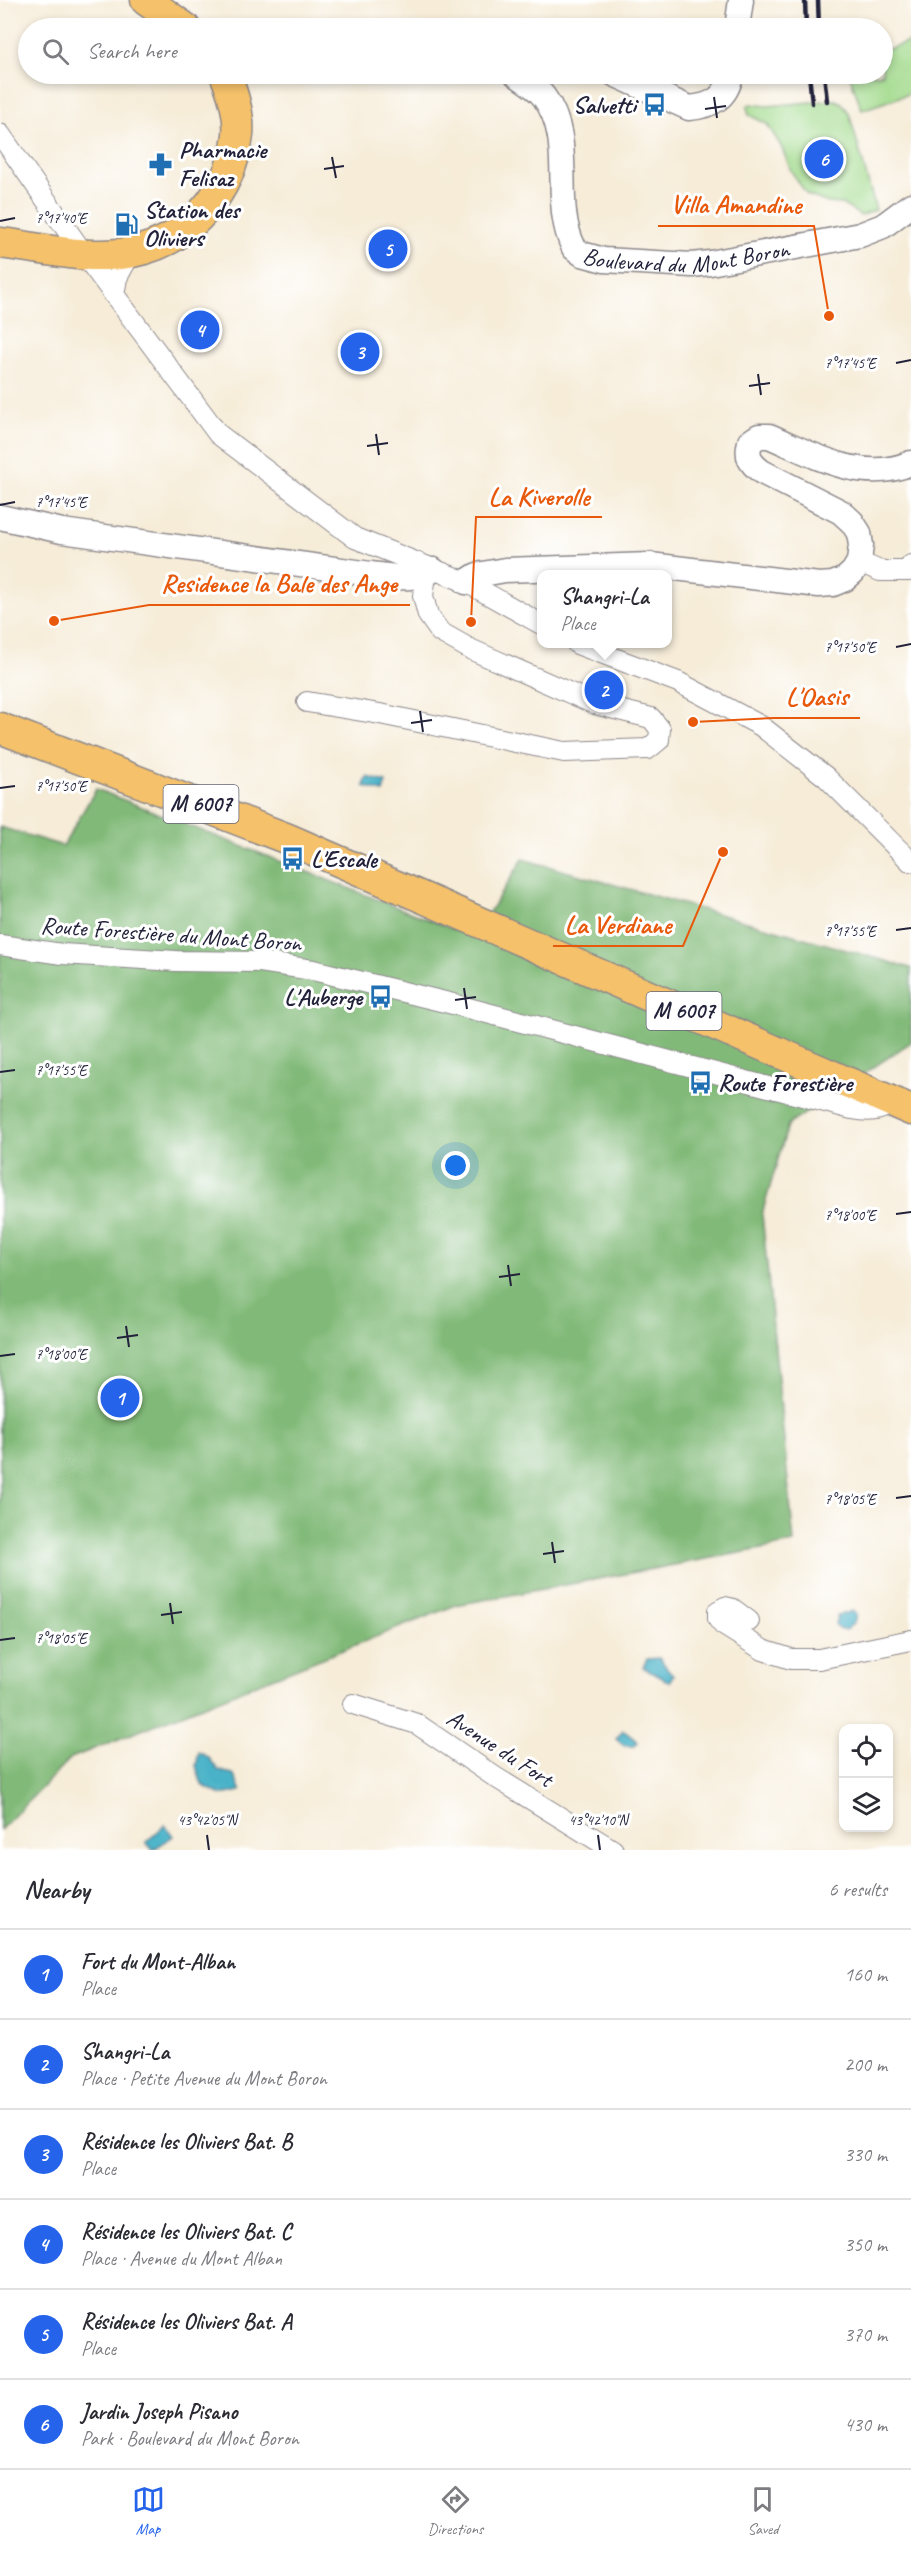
<!DOCTYPE html>
<meta charset="utf-8">
<style>
:root{--surface:#fff;--page:#f2f2f3;--text:#2b2b33;--muted:#7c7c81;--line:#e1e1e2;--accent:#2563eb}
body{margin:0;font-family:Caveat,sans-serif;background:var(--page);color:var(--text)}
.controls{position:absolute;right:18px;bottom:18px;display:grid;overflow:hidden;border-radius:12px;box-shadow:0 3px 9px #0003}
.controls button{width:54px;height:54px;display:grid;place-items:center;padding:0;border:0;border-bottom:2px solid var(--line);background:var(--surface);color:var(--text);font:30px sans-serif}
.you{position:absolute;left:456px;top:1166px;width:21px;height:21px;margin:-15px;border:4px solid #fff;border-radius:50%;background:#1a73e8;box-shadow:0 0 0 9px #1a73e833}
.badge{display:grid;place-items:center;width:39px;height:39px;border-radius:50%;background:var(--accent);color:#fff;font-size:20px;font-weight:700}
.pin{position:absolute;translate:-50% -50%;border:3px solid #fff;box-shadow:0 2px 6px #0006}
.popup{position:absolute;left:537px;top:570px;width:135px;height:78px;box-sizing:border-box;display:grid;place-content:center;border-radius:12px;background:var(--surface);filter:drop-shadow(0 2px 4px #0005);font-size:20px;white-space:nowrap;color:var(--muted)}
.popup b{font-size:22px;color:var(--text)}
.popup::after{content:'';position:absolute;left:50%;top:100%;margin-left:-12px;border:12px solid transparent;border-top-color:var(--surface)}
.list{margin:0;padding:0;list-style:none}
h2{display:flex;justify-content:space-between;align-items:center;height:78px;margin:0;padding:0 24px;font-size:26px}
h2 small{font-size:20px;font-weight:400;color:var(--muted)}
.list li{display:grid;grid-template-columns:39px 1fr auto;gap:18px;align-items:center;box-sizing:border-box;height:90px;padding:0 24px;border-top:2px solid var(--line)}
.list b{display:block;font-size:22px;white-space:nowrap}
.list p{margin:0;font-size:20px;white-space:nowrap;color:var(--muted)}
.list em{font-size:20px;font-style:normal;color:var(--muted)}
.icon{flex:none;width:33px;height:33px;fill:none;stroke:currentColor;stroke-width:2;stroke-linecap:round;stroke-linejoin:round}
.map{position:relative;flex:none;width:911px;height:1850px;overflow:hidden}
.search{position:absolute;background:var(--surface);box-shadow:0 3px 9px #0003;left:18px;right:18px;top:18px;height:66px;display:flex;align-items:center;gap:15px;box-sizing:border-box;padding:0 21px;border-radius:33px;color:var(--muted);font-size:22px}
.sheet{height:618px;background:var(--surface)}
nav{display:flex;justify-content:space-around;align-items:center;box-sizing:border-box;height:84px;border-top:2px solid var(--line);background:var(--surface);font-size:16px;color:var(--muted)}
nav a{display:grid;justify-items:center;gap:3px}
nav .on{color:var(--accent)}
.map>svg:first-child{display:block}
.green{fill:#a2da8c;stroke:#627e64;stroke-width:1.5}
.forest{fill:#81ba78;stroke:#526e5a;stroke-width:1.5}
.water{fill:#4ab2c8;stroke:#366a82;stroke-width:1.5}
.lines{fill:none;stroke-linecap:round;stroke-linejoin:round}
.minor-casing{stroke:#8c878a;stroke-width:22}
.tertiary-casing{stroke:#8c878a;stroke-width:27}
.primary-casing{stroke:#8c878a;stroke-width:33}
.minor{stroke:#fff;stroke-width:20}
.tertiary{stroke:#fff;stroke-width:24}
.primary{stroke:#f5c16b;stroke-width:30}
.rail{stroke:#22223b;stroke-width:4.5}
.ticks{fill:none;stroke:#22223b;stroke-width:2}
.labels{text-anchor:middle;dominant-baseline:central;stroke-width:6;stroke-linejoin:round;paint-order:stroke}
.shield{fill:#fff;stroke:#646476;stroke-width:1.5}
.shield-label{font-size:22px;font-weight:bold;fill:#22223b}
.poi-label{font-size:24px;font-weight:bold;fill:#22223b;stroke:#fff;text-anchor:start}
.street-label{font-size:24px;fill:#22223b;stroke:#fff}
.ticks-label{font-size:15px;text-anchor:middle;fill:#22223b;stroke:#fff;stroke-width:6;stroke-linejoin:round;paint-order:stroke}
.leader{fill:none;stroke:#e8590c;stroke-width:2}
.callout-dot{fill:#e8590c;stroke:#fff;stroke-width:2}
.callout-label{font-size:26px;text-anchor:middle;font-weight:bold;fill:#e8590c;stroke:#fff;stroke-width:6;stroke-linejoin:round;paint-order:stroke}
</style>
<div class="map">
<svg width="911" height="1850" viewBox="0 0 911 1850">
<rect width="100%" height="100%" fill="#fff"/>
<filter id="ink" filterUnits="userSpaceOnUse"><feTurbulence type="fractalNoise" baseFrequency=".0167" numOctaves="2"/><feDisplacementMap in="SourceGraphic" scale="12" xChannelSelector="R" yChannelSelector="G"/><feConvolveMatrix kernelMatrix="1 2 1 2 8 2 1 2 1" color-interpolation-filters="sRGB"/></filter>
<filter id="wash" filterUnits="userSpaceOnUse"><feTurbulence type="fractalNoise" baseFrequency=".008" numOctaves="4" result="noise"/><feDisplacementMap in="SourceGraphic" scale="24" xChannelSelector="R" yChannelSelector="G"/><feGaussianBlur stdDeviation="1.35" result="paint"/><feColorMatrix in="noise" values="0 0 0 0 0 0 0 0 0 0 0 0 0 0 0 0 0 1.4 0 .05"/><feComposite in="paint" operator="in"/></filter>
<g filter="url(#wash)">
<rect width="100%" height="100%" fill="#f6ecd8"/>
<path class="green" d="M911 41V93L862 110 849 74H882L883 51Z
M835 100 842 103 849 113 876 210 861 216 842 204 828 203 807 195 791 171 781 146 767 124 749 115 747 107 750 104 767 106Z"/>
<path class="forest" d="M96 789 473 937 523 859 911 968V1042L788 1125 762 1214 794 1543 456 1605 71 1758 0 1830V827L63 846Z"/>
<path class="water" d="M367 777 386 782 383 792 364 786Z
M852 1611 856 1614 854 1623 845 1630H841L835 1624 837 1616Z
M659 1658 673 1675 669 1682 643 1667 647 1659Z
M623 1730 638 1742 635 1746H625L616 1739Z
M199 1752 209 1758 219 1771 233 1774 241 1791 221 1795 202 1785 196 1766Z
M165 1825 173 1836 153 1850 146 1842Z"/>
</g>
<g filter="url(#ink)">
<g class="lines">
<defs>
<path id="minor" d="M0 134 83 253 218 434 355 538 466 582 541 624
M114 295 117 278 131 252
M859 562 880 571H909L911 565
M577 644 678 682 761 726 826 777 911 862
M307 702 380 714 564 752 648 749 659 740 660 729 651 718 595 704 470 649 440 632 428 615 423 596 426 575
M0 945 62 954 176 961 260 962 313 970 449 1003 852 1109C869 1112 879 1112 893 1102
M749 1621 733 1609 725 1607 718 1611V1619L723 1625 763 1650 791 1659H819L911 1640
M353 1704 417 1724 495 1777 613 1850"/>
<g id="tertiary">
<path d="M737 28 741 0"/>
<path id="s1" d="M516 74C525 81 537 87 544 97 577 141 550 201 574 248L582 254 604 260 692 265 710 263 860 235 883 226 911 205"/>
<path d="M614 74 689 108C712 106 727 98 731 74"/>
<path d="M0 517 62 531 371 574C389 576 418 582 433 570"/>
<path d="M466 582 477 575 505 570 650 565 819 585 833 584 845 579 853 572 859 562 861 545 859 533 852 522 841 512 762 472C750 463 746 457 750 442L759 436H769C814 455 862 484 911 463"/>
</g>
<path id="primary" d="M146 0 185 28
M0 243C42 248 90 261 132 252 189 241 231 193 238 135 240 114 233 93 225 74
M0 728 288 839 911 1110"/>
</defs>
<use href="#minor" class="minor-casing"/>
<use href="#tertiary" class="tertiary-casing"/>
<use href="#primary" class="primary-casing"/>
<use href="#minor" class="minor"/>
<use href="#tertiary" class="tertiary"/>
<use href="#primary" class="primary"/>
<path class="rail" d="M805 0 806 28
M818 0 819 28
M809 74 812 103
M824 74 827 101"/>
</g>
</g>
<path class="ticks" d="M714 97 717 118M705 109 726 106M332 157 336 178M324 169 344 166M0 221 15 218M896 363 911 360M758 374 761 395M749 386 770 383M376 434 379 455M367 446 388 443M0 505 15 502M896 647 911 644M420 711 423 732M411 723 432 720M0 788 15 786M896 930 911 928M464 988 467 1009M455 1000 476 997M0 1072 15 1070M896 1214 911 1212M508 1265 511 1286M499 1277 520 1274M126 1326 129 1347M117 1338 138 1335M0 1356 15 1354M896 1498 911 1496M552 1542 555 1563M543 1554 564 1551M170 1603 173 1624M161 1615 182 1612M0 1640 15 1638M207 1835 209 1850M598 1835 600 1850"/>
<defs>
<symbol id="bus-bare" viewBox="-9 -9 18 18"><path d="M-5-6H5V4H4V6H2V4H-2V6H-4V4H-5ZM-3.5-4V0h7V-4ZM-3.5 1.2v1.5H-2V1.2ZM2 1.2v1.5H3.5V1.2Z" fill="#1f6fb2" stroke="#fff" stroke-width="2.5" paint-order="stroke"/></symbol>
<symbol id="pharmacy-bare" viewBox="-9 -9 18 18"><path d="M-2-6h4v4h4v4h-4v4h-4v-4h-4v-4h4Z" fill="#1f6fb2" stroke="#fff" stroke-width="2.5" paint-order="stroke"/></symbol>
<symbol id="fuel-bare" viewBox="-9 -9 18 18"><path d="M-5.5-6h7V0h2V4h1.3V-2.5L3-4.5l.8-.8L6-3V5H2.5V1h-1V6h-7ZM-4.2-4.7v3.2H.2V-4.7Z" fill="#1f6fb2" stroke="#fff" stroke-width="2.5" paint-order="stroke"/></symbol>
</defs>
<g fill-rule="evenodd">
<use href="#bus-bare" x="638" y="88" width="33" height="33"/>
<use href="#pharmacy-bare" x="144" y="148" width="33" height="33"/>
<use href="#fuel-bare" x="110" y="208" width="33" height="33"/>
<use href="#bus-bare" x="276" y="842" width="33" height="33"/>
<use href="#bus-bare" x="364" y="980" width="33" height="33"/>
<use href="#bus-bare" x="684" y="1066" width="33" height="33"/>
</g>
<g class="labels">
<g class="shield">
<rect x="163.5" y="785" width="75" height="38" rx="4.5"/>
<rect x="646.5" y="992" width="75" height="38" rx="4.5"/>
</g>
<g class="shield-label">
<text x="201" y="804">M 6007</text>
<text x="684" y="1011">M 6007</text>
</g>
<g class="poi-label">
<text x="636" y="105" text-anchor="end">Salvetti</text>
<text x="179" y="150">Pharmacie<tspan x="179" dy="28">Felisaz</tspan></text>
<text x="144" y="210">Station des<tspan x="144" dy="28">Oliviers</tspan></text>
<text x="311" y="859">L'Escale</text>
<text x="362" y="997" text-anchor="end">L'Auberge</text>
<text x="718" y="1083">Route Forestière</text>
</g>
<g class="street-label">
<text stroke="none"><textPath href="#s1" startOffset="308">Boulevard du Mont Boron</textPath></text>
<text transform="translate(171 934) rotate(4)">Route Forestière du Mont Boron</text>
<text transform="translate(500 1748) rotate(33)">Avenue du Fort</text>
</g>
</g>
<g class="ticks-label">
<text x="61" y="223">7°17'40"E</text>
<text x="850" y="368">7°17'45"E</text>
<text x="61" y="507">7°17'45"E</text>
<text x="850" y="652">7°17'50"E</text>
<text x="61" y="791">7°17'50"E</text>
<text x="850" y="936">7°17'55"E</text>
<text x="61" y="1075">7°17'55"E</text>
<text x="850" y="1220">7°18'00"E</text>
<text x="61" y="1359">7°18'00"E</text>
<text x="850" y="1504">7°18'05"E</text>
<text x="61" y="1643">7°18'05"E</text>
<text x="207" y="1825">43°42'05"N</text>
<text x="598" y="1825">43°42'10"N</text>
</g>
<path class="leader" d="M829 316L814 226H658M471 622L476 517H602M54 621L149 605H410M693 722L774 718H860M723 852L683 946H553"/>
<g class="callout-dot">
<circle cx="829" cy="316" r="6"/>
<circle cx="471" cy="622" r="6"/>
<circle cx="54" cy="621" r="6"/>
<circle cx="693" cy="722" r="6"/>
<circle cx="723" cy="852" r="6"/>
</g>
<g class="callout-label">
<text x="736" y="213">Villa Amandine</text>
<text x="539" y="505">La Kiverolle</text>
<text x="279" y="592">Residence la Bale des Ange</text>
<text x="817" y="705">L'Oasis</text>
<text x="618" y="933">La Verdiane</text>
</g>
</svg>
<div class="controls">
<button><svg class="icon" aria-label="locate" viewBox="0 0 24 24"><circle cx="12" cy="12" r="6"/><path d="M12 2v4M12 18v4M2 12h4M18 12h4"/></svg></button>
<button><svg class="icon" aria-label="layers" viewBox="0 0 24 24"><path d="M12 4l9 5-9 5-9-5zM3 14l9 5 9-5"/></svg></button>
</div>
<div class="you"></div>
<div class="pin badge" style="left:120px;top:1398px">1</div>
<div class="pin badge" style="left:604px;top:690px">2</div>
<div class="popup"><b>Shangri-La</b>Place</div>
<div class="pin badge" style="left:360px;top:352px">3</div>
<div class="pin badge" style="left:200px;top:330px">4</div>
<div class="pin badge" style="left:388px;top:249px">5</div>
<div class="pin badge" style="left:824px;top:159px">6</div>
<div class="search"><svg class="icon" aria-label="search" viewBox="0 0 24 24"><circle cx="10" cy="10" r="6"/><path d="M15 15l6 6"/></svg>Search here</div>
</div>
<section class="sheet">
<h2>Nearby<small>6 results</small></h2>
<ul class="list">
<li><span class="badge">1</span><div><b>Fort du Mont-Alban</b><p>Place</p></div><em>160 m</em></li>
<li><span class="badge">2</span><div><b>Shangri-La</b><p>Place · Petite Avenue du Mont Boron</p></div><em>200 m</em></li>
<li><span class="badge">3</span><div><b>Résidence les Oliviers Bat. B</b><p>Place</p></div><em>330 m</em></li>
<li><span class="badge">4</span><div><b>Résidence les Oliviers Bat. C</b><p>Place · Avenue du Mont Alban</p></div><em>350 m</em></li>
<li><span class="badge">5</span><div><b>Résidence les Oliviers Bat. A</b><p>Place</p></div><em>370 m</em></li>
<li><span class="badge">6</span><div><b>Jardin Joseph Pisano</b><p>Park · Boulevard du Mont Boron</p></div><em>430 m</em></li>
</ul>
</section>
<nav>
<a class="on"><svg class="icon" aria-label="map" viewBox="0 0 24 24"><path d="M3 6l6-2 6 2 6-2v14l-6 2-6-2-6 2zM9 4v14M15 6v14"/></svg>Map</a>
<a><svg class="icon" aria-label="directions" viewBox="0 0 24 24"><path d="M12 3l9 9-9 9-9-9zM9 14v-3h6M13 9l2 2-2 2"/></svg>Directions</a>
<a><svg class="icon" aria-label="saved" viewBox="0 0 24 24"><path d="M7 4h10v16l-5-4-5 4z"/></svg>Saved</a>
</nav>
